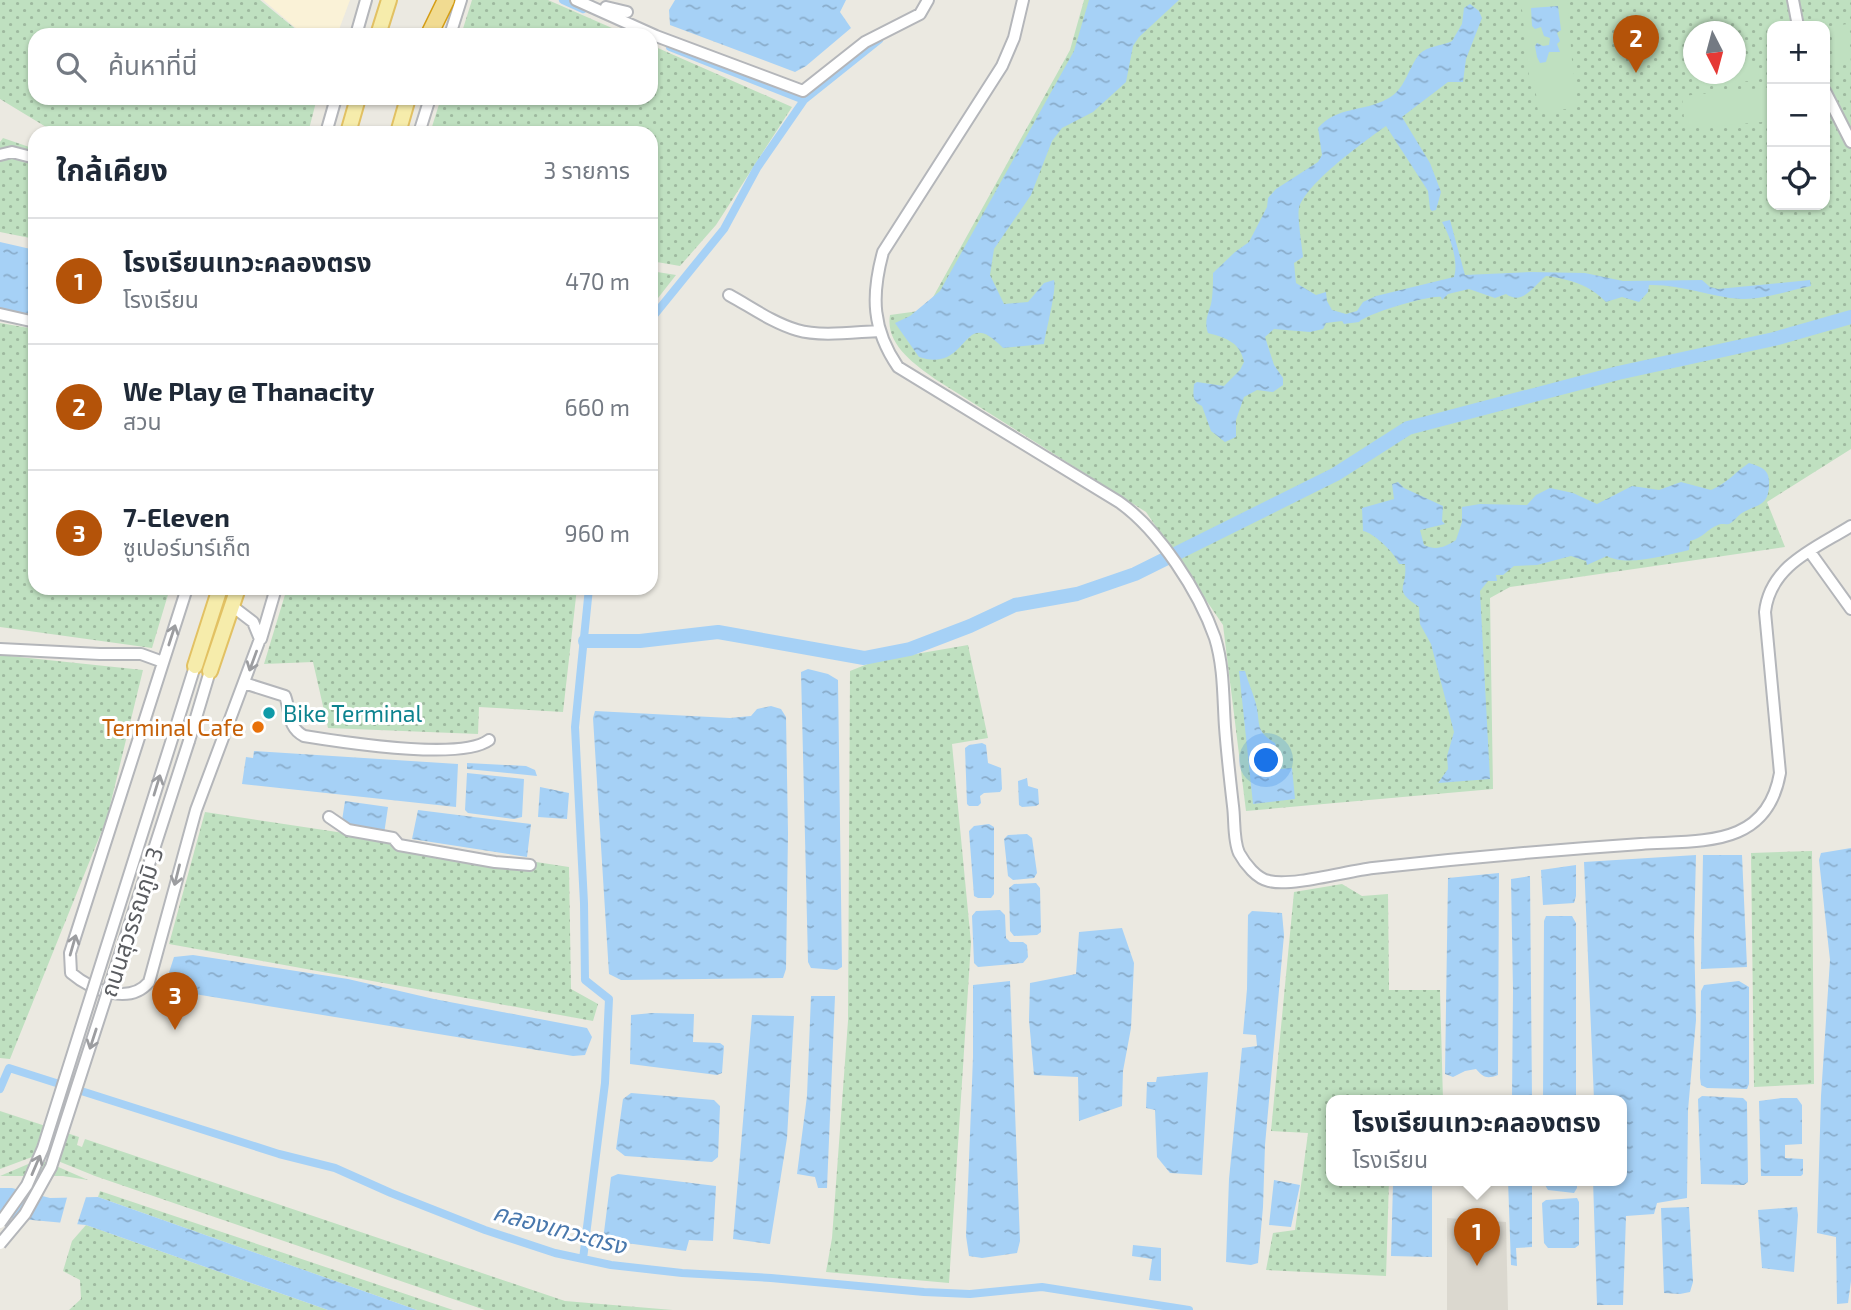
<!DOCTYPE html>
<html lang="th">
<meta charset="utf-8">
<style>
:root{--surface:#fff;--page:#f6f6f7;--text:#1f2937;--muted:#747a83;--line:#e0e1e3;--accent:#b45309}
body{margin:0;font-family:"Exo 2","Noto Sans Thai",sans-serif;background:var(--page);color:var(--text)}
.controls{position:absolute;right:21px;top:21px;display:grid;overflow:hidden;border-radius:14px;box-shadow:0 2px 5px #0004}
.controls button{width:63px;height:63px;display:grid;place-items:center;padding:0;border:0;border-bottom:2px solid var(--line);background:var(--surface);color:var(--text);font:35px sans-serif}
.compass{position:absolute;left:1683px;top:21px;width:63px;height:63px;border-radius:50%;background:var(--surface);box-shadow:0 2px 5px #0004;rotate:174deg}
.you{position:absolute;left:1267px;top:761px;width:24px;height:24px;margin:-18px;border:5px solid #fff;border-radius:50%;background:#1a73e8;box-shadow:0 0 0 10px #1a73e833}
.badge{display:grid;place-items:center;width:46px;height:46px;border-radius:50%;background:var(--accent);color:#fff;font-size:23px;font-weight:700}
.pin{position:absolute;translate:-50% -58px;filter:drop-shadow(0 2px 4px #0008)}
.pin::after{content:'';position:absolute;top:37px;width:24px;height:21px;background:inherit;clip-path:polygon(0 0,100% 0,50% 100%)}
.popup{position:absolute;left:1326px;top:1095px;width:301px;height:91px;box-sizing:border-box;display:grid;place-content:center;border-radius:14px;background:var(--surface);filter:drop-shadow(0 2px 5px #0005);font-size:23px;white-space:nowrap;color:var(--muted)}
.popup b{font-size:26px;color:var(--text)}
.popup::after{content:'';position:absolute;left:50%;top:100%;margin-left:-14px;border:14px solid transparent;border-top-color:var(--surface)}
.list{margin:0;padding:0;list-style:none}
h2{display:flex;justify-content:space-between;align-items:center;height:91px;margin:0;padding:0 28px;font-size:30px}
h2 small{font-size:23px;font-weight:400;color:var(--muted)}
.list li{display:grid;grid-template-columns:46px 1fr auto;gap:21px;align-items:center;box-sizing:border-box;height:126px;padding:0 28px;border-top:2px solid var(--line)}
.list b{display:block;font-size:26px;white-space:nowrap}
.list p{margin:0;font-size:23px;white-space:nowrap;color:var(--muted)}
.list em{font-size:23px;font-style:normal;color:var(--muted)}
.icon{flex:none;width:38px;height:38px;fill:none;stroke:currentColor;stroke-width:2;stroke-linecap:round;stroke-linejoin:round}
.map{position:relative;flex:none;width:1851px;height:1310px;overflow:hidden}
.search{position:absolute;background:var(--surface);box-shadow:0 2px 5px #0004;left:28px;top:28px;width:630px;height:77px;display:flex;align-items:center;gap:18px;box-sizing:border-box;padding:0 24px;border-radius:21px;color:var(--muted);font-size:26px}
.panel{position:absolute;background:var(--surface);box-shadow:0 2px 5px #0004;left:28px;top:126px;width:630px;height:469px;border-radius:21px}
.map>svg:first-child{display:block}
.commercial{fill:#faf2d7}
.education{fill:#dbd8cf}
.grass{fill:url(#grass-dots);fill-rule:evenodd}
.park{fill:#bfe0c0}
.water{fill:url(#water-ripples)}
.pier{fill:#ebe9e1}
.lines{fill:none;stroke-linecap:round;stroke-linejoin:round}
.canal{stroke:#a6d1f6;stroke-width:8}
.river{stroke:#a6d1f6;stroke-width:14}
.minor-casing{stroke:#b4b6ba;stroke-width:14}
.major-casing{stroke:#e2c163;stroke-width:18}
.highway-casing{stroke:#d59e16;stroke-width:19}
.minor{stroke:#fff;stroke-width:10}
.major{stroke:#f6ecab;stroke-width:14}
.highway{stroke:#f1db91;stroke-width:16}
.minor-bridge-casing{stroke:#b4b6ba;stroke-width:14;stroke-linecap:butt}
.minor-bridge{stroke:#fff;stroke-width:10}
.oneway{stroke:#9c9da0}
.culture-dot{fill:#0f9aa8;stroke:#fff;stroke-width:2.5}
.food-dot{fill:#e8710a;stroke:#fff;stroke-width:2.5}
.labels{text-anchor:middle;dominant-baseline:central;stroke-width:6;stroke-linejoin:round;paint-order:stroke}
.culture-label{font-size:23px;fill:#0d838f;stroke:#fff;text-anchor:start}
.food-label{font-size:23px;fill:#c56008;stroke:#fff;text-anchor:end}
.street-label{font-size:23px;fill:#5a5c60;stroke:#fff}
.water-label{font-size:24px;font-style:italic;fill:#4978ad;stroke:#fff}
</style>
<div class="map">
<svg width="1851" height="1310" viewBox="0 0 1851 1310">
<defs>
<pattern id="grass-dots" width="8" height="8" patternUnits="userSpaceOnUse" patternTransform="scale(1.75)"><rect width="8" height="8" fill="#bfe0c0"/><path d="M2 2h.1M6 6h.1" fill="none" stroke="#9eb99f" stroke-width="1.8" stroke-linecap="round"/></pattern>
<pattern id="water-ripples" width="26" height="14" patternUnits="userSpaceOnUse" patternTransform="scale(1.75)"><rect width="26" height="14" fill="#a6d1f6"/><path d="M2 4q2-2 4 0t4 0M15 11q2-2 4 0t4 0" fill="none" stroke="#8aadcb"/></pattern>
</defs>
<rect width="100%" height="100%" fill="#ebe9e1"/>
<path class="commercial" d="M263 0H350L337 35H304Z"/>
<path class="education" d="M1447 1218 1506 1222 1508 1310H1447Z"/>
<path class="grass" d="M0 0H260L303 35H35V98H317L308 133H56L0 99Z
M472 0H548L628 35H461Z
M1084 0H1851V449L1767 502 1785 547 1510 587 1490 598 1493 789 1246 811 1223 625 1146 512 935 379C914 364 885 344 890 315L919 311 932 299 1070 50ZM1772 26H1825V205H1772ZM1694 32H1736V74H1694Z
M651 45 792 107 716 225 680 266 651 261V133H430L441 98H651Z
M3 138 35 149V239L0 232V142Z
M651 271 676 275 651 307Z
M0 323 35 329V588H170L152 648 0 627Z
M287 588H577L563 712 479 707 478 734 328 728 313 662 264 664Z
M968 645 988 738 952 744 971 943 949 1283 826 1272 832 1238 848 1021 850 671 875 661Z
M0 655 143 670 107 818 10 1059 0 1058Z
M205 812 569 867 571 989 598 1004 593 1021 169 944Z
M1812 851 1814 1084 1754 1087 1751 853Z
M1342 884 1362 896 1388 894 1389 990H1440L1443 1100H1332V1180H1389L1386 1276 1266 1270 1273 1233 1295 1230 1308 1133 1271 1131 1294 892Z
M0 1111 79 1137 77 1145 82 1147 85 1139 565 1301 673 1310H485L95 1176 48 1157H32L0 1169Z
M33 1162H47L88 1180 63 1176H0Z
M100 1191 453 1310H417L98 1197Z
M86 1225 328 1310H69L81 1299 80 1280 63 1271 72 1241Z"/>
<path class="park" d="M1521 0H1567L1576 108 1538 112 1534 76H1529Z
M1848 24 1851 64 1834 65 1831 26Z
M1758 63 1759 80 1728 83 1727 74H1736V65Z
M1772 87V121L1685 129 1682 96Z"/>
<path class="water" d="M675 0H846L840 12 851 28 806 66 795 72 670 25 669 10Z
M1089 0H1179L1139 37 1133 46 1126 82 1093 112 1062 128 1052 141 1031 195 994 249 990 275 1004 304 1028 302 1044 283 1054 280C1057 289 1046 330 1044 344L1003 348C970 314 970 346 947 357 938 361 928 360 919 357L895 323 910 316 940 291 1074 51Z
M1470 4 1479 11 1482 18 1466 59 1463 82H1448L1402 117 1430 163 1441 192 1436 210 1432 211 1430 209 1428 191 1386 126C1365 141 1306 183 1299 208 1297 216 1302 247 1303 257L1294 263 1296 283 1316 295 1326 292 1327 301 1332 310 1346 314 1357 311 1363 302 1376 296 1454 277C1459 262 1450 236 1442 222L1450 220 1465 275 1531 272 1585 273 1623 281 1702 280 1710 287 1718 289 1810 280 1811 286C1789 290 1765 300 1741 299 1710 297 1681 284 1649 285L1648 292 1639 302 1622 297 1606 302C1590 285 1569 279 1546 276 1533 286 1523 306 1506 294L1495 298 1469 289 1448 294 1442 300 1441 297C1429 295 1366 314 1359 322L1344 324 1342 321 1326 323 1323 329 1310 332 1274 329 1265 337 1274 365 1283 378V385L1273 392 1257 390 1244 397 1236 420V437L1225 442 1211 431 1202 406C1192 401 1193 396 1194 384L1197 382 1224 386 1240 370 1244 362C1240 342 1226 338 1208 333 1204 321 1208 315 1211 304 1213 295 1213 283 1213 273L1235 252 1249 242 1267 207 1268 198 1276 189 1318 162 1322 155 1318 128C1337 106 1364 112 1387 99 1405 90 1407 71 1418 56 1425 46 1442 46 1452 41L1462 24 1464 8Z
M1558 6 1561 30 1557 33 1560 41 1557 44 1560 52H1549L1546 62 1540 63 1537 57 1535 46 1537 43 1543 46 1549 45 1550 38 1544 36 1541 27 1535 29 1532 26 1531 8Z
M0 242 35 250V316L0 310Z
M1749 463C1761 467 1770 469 1769 484 1769 507 1757 504 1742 513 1737 516 1734 522 1729 524 1724 525 1722 523 1718 525 1707 529 1703 538 1690 541L1689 550C1668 555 1626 567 1607 556L1587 565 1586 561 1571 556 1537 565 1514 566 1503 575H1496L1497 581H1488L1480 591 1490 779 1438 783 1448 769 1447 756 1454 732 1431 644 1420 624 1419 607C1391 588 1408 590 1405 564H1399C1395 553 1374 533 1363 531L1362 508 1394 499 1392 484 1398 482 1404 488 1443 506 1442 521 1445 524 1420 530 1424 545C1436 551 1445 547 1456 540L1462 522V507L1480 504 1527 505 1536 495 1550 488 1573 493 1597 504 1632 486 1659 490 1681 482 1711 490C1729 482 1734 473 1749 463Z
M808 669 828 674 838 680 842 967 837 970 811 968 808 962 801 672Z
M1239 671H1245C1248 682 1253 693 1256 704 1261 724 1254 730 1275 743 1278 751 1275 762 1280 769L1292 768 1295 799 1253 804Z
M771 706 781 709 786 717 788 833 786 969 783 978 621 980 609 974 593 718 595 711 730 718 751 716 757 709Z
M982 743 986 745 988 763 1001 768 1002 789 1000 792 984 793 980 796 981 803 978 806H969L967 804 965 748 969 745Z
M254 751 458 764 456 807 242 784 246 757 253 758Z
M467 763 526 766 535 770 537 776 467 769Z
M467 773 524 779 522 817 514 819 468 813 465 810Z
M1027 778 1028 786 1038 789 1039 804 1036 806 1022 807 1019 805 1018 781Z
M540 787 569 793 567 819 538 817Z
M345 801 388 807 384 834 341 827Z
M418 810 531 824 527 857 412 839Z
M989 824 994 827V894L991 898H978L974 896 969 831 974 826Z
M1027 834 1032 838 1037 873 1034 878 1013 880 1008 876 1004 839 1008 835Z
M1851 848V1281L1848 1303 1837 1304 1836 1237 1817 1233 1821 1096 1830 960 1819 860 1821 853Z
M1696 855 1694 934 1696 1020 1688 1110 1687 1198 1657 1203 1654 1214 1626 1216 1623 1305H1597L1593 1180H1622V1100H1594L1584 862Z
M1703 855H1742L1747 967 1701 969Z
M1576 865V896L1574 903 1543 905 1541 870Z
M1499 873 1498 1075C1487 1079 1484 1078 1476 1069L1465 1071 1453 1077 1445 1074 1448 878Z
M1530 876 1532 1100H1512L1513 991 1511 879Z
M1036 883 1040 888 1041 932 1037 935 1014 936 1010 931 1009 888 1014 884Z
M1000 910 1005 915 1006 938 1010 942H1023L1027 945 1028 957 1023 963 978 967 974 963 972 916 976 911Z
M1252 911 1282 913 1284 935 1265 1145 1263 1207 1258 1263 1251 1265 1226 1262 1229 1179 1242 1048 1257 1046 1256 1035 1243 1034 1247 989 1248 915Z
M1546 916H1572L1576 923V1100H1543L1544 921Z
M1122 928 1134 963 1131 1028 1123 1071 1122 1106 1079 1121 1078 1077 1034 1075 1029 1020 1030 983 1076 974 1079 932Z
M193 955 348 979 434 999 587 1028 592 1037 585 1055 573 1056 170 990 165 985 174 957Z
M1010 981 1020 1241 1017 1253 982 1258 969 1256 966 1236 973 1057V985Z
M1739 981 1749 987V1084L1747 1089 1707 1088 1701 1085 1700 1078 1701 991 1704 985Z
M811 996H835L827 1188H818L815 1177 797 1174 807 1096Z
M652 1013 694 1014 693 1042 720 1043 724 1046 722 1073 717 1075 630 1064 631 1015Z
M752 1015 794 1016 787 1138 770 1244 733 1239Z
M1208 1072 1202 1175 1170 1173 1157 1157 1155 1110 1146 1108 1147 1082H1156L1157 1077Z
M631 1093 714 1100 720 1106 718 1157 712 1162 625 1156 616 1149 623 1099Z
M1702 1096 1743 1098 1747 1102 1748 1182 1744 1185 1701 1184 1698 1099Z
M1781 1098H1797L1802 1105V1144L1785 1145V1158L1803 1159V1174L1801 1176H1761L1759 1101Z
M618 1174 716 1186 713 1241 689 1240 686 1251 603 1240 611 1177Z
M1274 1180 1300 1185 1291 1227 1269 1225Z
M1508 1180H1532V1247L1516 1248 1517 1266 1511 1265Z
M1542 1180H1577V1188L1574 1193 1548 1190Z
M1398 1181 1432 1184V1257L1391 1256 1393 1184Z
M0 1188H12L50 1198 98 1197 417 1310H328L86 1225 0 1217Z
M1577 1198 1579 1202V1245L1575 1248H1548L1544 1243 1542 1203 1546 1200Z
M1689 1207 1693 1282 1690 1292 1680 1294 1664 1293 1661 1208Z
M1797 1207 1798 1215 1794 1272 1762 1268 1758 1210Z
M1133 1245 1161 1248V1281L1149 1280 1152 1259 1132 1256Z"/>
<path class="pier" d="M68 1194H87L76 1228 59 1227Z"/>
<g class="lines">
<path class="canal" d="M563 0 583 9
M670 47 804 100
M651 319 724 229 757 168 804 100 879 40
M0 1089 9 1068 279 1154 335 1168 391 1193 485 1230 555 1253 611 1265 682 1273 771 1278 924 1292 970 1294 1042 1287 1189 1310
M583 1259 605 1083 609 999 585 980 584 903 575 727 589 588"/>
<path class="river" d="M585 641H640L718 632 864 658 910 649 970 626 1015 605 1077 594 1135 574 1336 474 1408 428 1618 373 1774 339 1851 317"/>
<defs>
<path id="minor" d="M576 0 656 36 803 91 865 42 920 14 928 0
M1023 0 1014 38 1002 66 883 252C871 296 872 329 898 367L1119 502C1159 530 1199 592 1215 638 1224 667 1223 698 1225 727 1227 754 1230 780 1233 806 1235 820 1233 840 1239 853 1245 864 1257 879 1269 881 1291 887 1347 871 1373 868 1463 858 1552 850 1641 844 1702 840 1767 848 1780 773L1765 612C1770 565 1816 548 1851 526
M1793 0 1798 26
M606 7 627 12
M356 35 366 0
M450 35 461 0
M1825 91 1851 142
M326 133 336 98
M419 133 430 98
M0 155 12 152 35 158
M729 295C751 307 773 323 797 330 820 337 855 332 879 331
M0 314 35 322
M1810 552 1851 609
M187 588 70 953 71 973C90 989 129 1006 149 982L196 810 260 639 253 622 232 606
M261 639 276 588
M0 649 100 654H141L163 662
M244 683 285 696C291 712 287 727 304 736 341 742 461 761 489 740
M173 736 195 666
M189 741 210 671
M329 817 348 830 393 838 399 845 495 862 530 865"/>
<path id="major" d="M378 35 389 0
M348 133 358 98
M398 133 408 98
M195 666 220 588
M210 671 238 588"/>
<path id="highway" d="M429 35 446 0"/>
</defs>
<use href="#minor" class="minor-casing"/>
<use href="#major" class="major-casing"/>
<use href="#highway" class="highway-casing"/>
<use href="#minor" class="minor"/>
<use href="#major" class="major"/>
<use href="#highway" class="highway"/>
<defs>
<path id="minor-bridge" d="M0 1223 27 1185 43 1148 173 736
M0 1244 25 1214 51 1167 189 741"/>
</defs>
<use href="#minor-bridge" class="minor-bridge-casing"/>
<use href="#minor-bridge" class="minor-bridge"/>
</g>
<defs><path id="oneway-shaft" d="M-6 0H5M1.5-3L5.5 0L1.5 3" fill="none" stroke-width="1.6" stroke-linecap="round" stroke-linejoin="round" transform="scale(1.75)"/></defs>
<g class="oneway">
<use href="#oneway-shaft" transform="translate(172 635) rotate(-72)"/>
<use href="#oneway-shaft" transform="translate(253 661) rotate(110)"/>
<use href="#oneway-shaft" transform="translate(157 785) rotate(-73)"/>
<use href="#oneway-shaft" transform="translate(177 875) rotate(104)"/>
<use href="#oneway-shaft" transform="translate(73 945) rotate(-74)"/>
<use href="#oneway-shaft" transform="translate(93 1039) rotate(108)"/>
<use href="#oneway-shaft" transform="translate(36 1165) rotate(-67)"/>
</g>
<circle class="culture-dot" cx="269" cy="713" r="7"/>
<circle class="food-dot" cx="258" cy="727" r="7"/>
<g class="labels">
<g class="culture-label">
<text x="283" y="713">Bike Terminal</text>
</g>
<g class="food-label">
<text x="244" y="727">Terminal Cafe</text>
</g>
<g class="street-label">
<text transform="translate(131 922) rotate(-72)">ถนนสุวรรณภูมิ 3</text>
</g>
<g class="water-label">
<text transform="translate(560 1228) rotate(15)">คลองเทวะตรง</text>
</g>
</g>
</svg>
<div class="controls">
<button>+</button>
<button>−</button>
<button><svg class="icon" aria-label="locate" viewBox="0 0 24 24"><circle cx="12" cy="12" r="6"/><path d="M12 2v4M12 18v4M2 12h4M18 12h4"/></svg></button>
</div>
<svg class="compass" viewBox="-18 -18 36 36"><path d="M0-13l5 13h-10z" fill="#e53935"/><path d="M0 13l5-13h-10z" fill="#747a83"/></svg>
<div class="you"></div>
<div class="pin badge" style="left:1477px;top:1266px">1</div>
<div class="popup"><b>โรงเรียนเทวะคลองตรง</b>โรงเรียน</div>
<div class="pin badge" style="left:1636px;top:73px">2</div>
<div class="pin badge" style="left:175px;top:1030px">3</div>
<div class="search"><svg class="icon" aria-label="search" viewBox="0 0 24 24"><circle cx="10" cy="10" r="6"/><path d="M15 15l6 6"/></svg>ค้นหาที่นี่</div>
<section class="panel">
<h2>ใกล้เคียง<small>3 รายการ</small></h2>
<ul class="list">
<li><span class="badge">1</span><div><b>โรงเรียนเทวะคลองตรง</b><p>โรงเรียน</p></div><em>470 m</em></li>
<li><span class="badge">2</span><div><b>We Play @ Thanacity</b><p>สวน</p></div><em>660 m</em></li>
<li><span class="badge">3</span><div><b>7-Eleven</b><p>ซูเปอร์มาร์เก็ต</p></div><em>960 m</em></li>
</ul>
</section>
</div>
